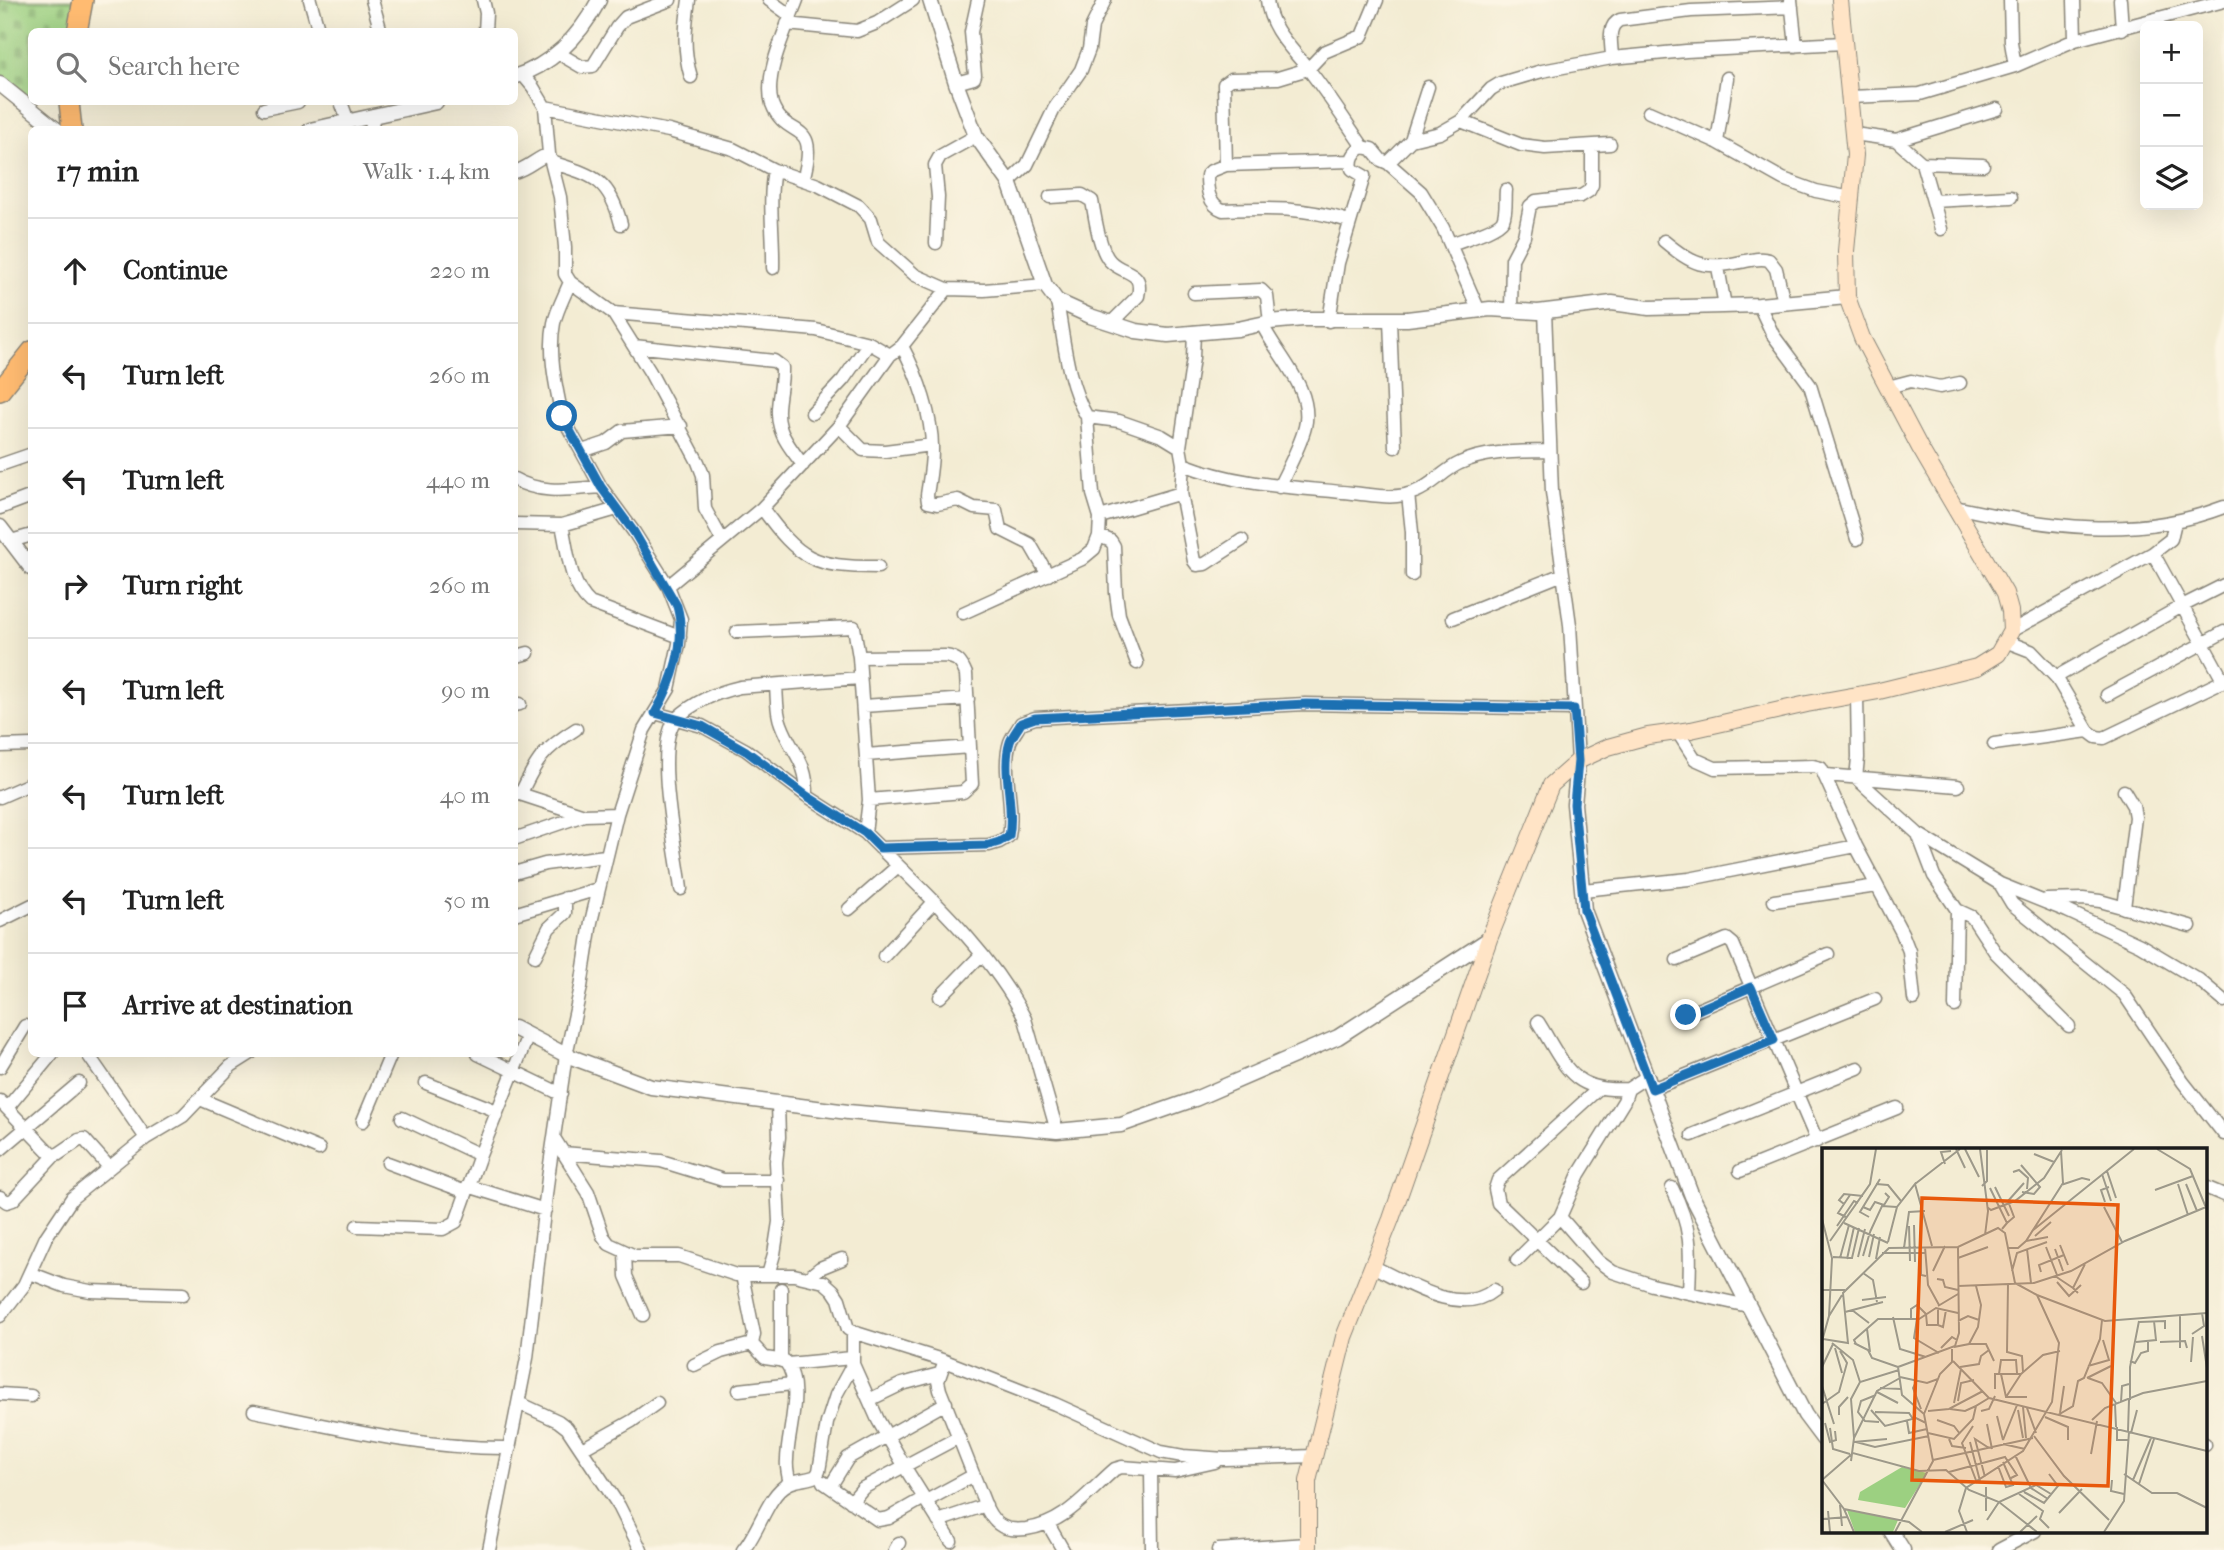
<!DOCTYPE html>
<meta charset="utf-8">
<style>
:root{--surface:#fff;--page:#f2f2f2;--text:#222;--muted:#767676;--line:#e0e0e0}
body{margin:0;font-family:"IM FELL French Canon",serif;background:var(--page);color:var(--text)}
.controls{position:absolute;right:21px;top:21px;display:grid;overflow:hidden;border-radius:10px;box-shadow:0 7px 28px #0002}
.controls button{width:63px;height:63px;display:grid;place-items:center;padding:0;border:0;border-bottom:2px solid var(--line);background:var(--surface);color:var(--text);font:35px sans-serif}
.stop{position:absolute;width:21px;height:21px;margin:-16px;border:5px solid #1f6fb2;border-radius:50%;background:#fff}
.stop.end{background:#1f6fb2;border-color:#fff;box-shadow:0 2px 7px #0008}
.list{margin:0;padding:0;list-style:none}
h2{display:flex;justify-content:space-between;align-items:center;height:91px;margin:0;padding:0 28px;font-size:30px}
h2 small{font-size:23px;font-weight:400;color:var(--muted)}
.list li{display:grid;grid-template-columns:46px 1fr auto;gap:21px;align-items:center;box-sizing:border-box;height:105px;padding:0 28px;border-top:2px solid var(--line)}
.list b{display:block;font-size:26px;white-space:nowrap}
.list em{font-size:23px;font-style:normal;color:var(--muted)}
.icon{flex:none;width:38px;height:38px;fill:none;stroke:currentColor;stroke-width:2;stroke-linecap:round;stroke-linejoin:round}
.map{position:relative;flex:none;width:2224px;height:1550px;overflow:hidden}
.search{position:absolute;background:var(--surface);box-shadow:0 7px 28px #0002;left:28px;top:28px;width:490px;height:77px;display:flex;align-items:center;gap:18px;box-sizing:border-box;padding:0 24px;border-radius:10px;color:var(--muted);font-size:26px}
.panel{position:absolute;background:var(--surface);box-shadow:0 7px 28px #0002;left:28px;top:126px;width:490px;height:931px;border-radius:10px}
.map>svg:first-child{display:block}
.cemetery{fill:url(#cemetery-stones);stroke:#5c764e;stroke-width:2}
.lines{fill:none;stroke-linecap:round;stroke-linejoin:round}
.minor-casing{stroke:#888478;stroke-width:15}
.tertiary-casing{stroke:#888478;stroke-width:17}
.secondary-casing{stroke:#888478;stroke-width:18}
.primary-casing{stroke:#888478;stroke-width:22}
.minor{stroke:#fff;stroke-width:12}
.tertiary{stroke:#fff;stroke-width:14}
.secondary{stroke:#ffe4c6;stroke-width:16}
.primary{stroke:#ffbb71;stroke-width:19}
.route{stroke:#1f6fb2;stroke-width:9}
.inset-road{fill:none;stroke:#9d998a;stroke-width:2}
.view{fill:#e8590c;fill-opacity:0.15;stroke:#e8590c;stroke-width:3.5}
.inset-edge{fill:none;stroke:#1c1c1c;stroke-width:3.5}
</style>
<div class="map">
<svg width="2224" height="1550" viewBox="0 0 2224 1550">
<defs>
<pattern id="cemetery-stones" width="16" height="16" patternUnits="userSpaceOnUse" patternTransform="scale(1.75)"><rect width="16" height="16" fill="#9cd081"/><path d="M2 7V4a2 2 0 0 1 4 0v3zM10 15v-3a2 2 0 0 1 4 0v3z" fill="#86b26f"/></pattern>
</defs>
<rect width="100%" height="100%" fill="#fcf5e5"/>
<filter id="ink" filterUnits="userSpaceOnUse"><feTurbulence type="fractalNoise" baseFrequency=".0143" numOctaves="2"/><feDisplacementMap in="SourceGraphic" scale="14" xChannelSelector="R" yChannelSelector="G"/><feConvolveMatrix kernelMatrix="1 2 1 2 8 2 1 2 1" color-interpolation-filters="sRGB"/></filter>
<filter id="wash" filterUnits="userSpaceOnUse"><feTurbulence type="fractalNoise" baseFrequency=".00686" numOctaves="4" result="noise"/><feDisplacementMap in="SourceGraphic" scale="28" xChannelSelector="R" yChannelSelector="G"/><feGaussianBlur stdDeviation="1.57" result="paint"/><feColorMatrix in="noise" values="0 0 0 0 0 0 0 0 0 0 0 0 0 0 0 0 0 1.4 0 .05"/><feComposite in="paint" operator="in"/></filter>
<g filter="url(#wash)">
<rect width="100%" height="100%" fill="#f3ecd3"/>
<path class="cemetery" d="M0 0H80L73 31 32 32V101L0 83Z"/>
</g>
<g filter="url(#ink)">
<g class="lines">
<defs>
<path id="minor" d="M310 0 319 32
M372 0 381 32
M483 0 486 13 485 32
M689 0C685 27 683 51 691 77
M769 0 791 16
M797 0C787 27 763 75 772 104 786 142 821 116 803 180
M1267 0C1270 30 1291 47 1309 70 1328 94 1345 121 1363 147 1354 152 1350 158 1352 169L1364 176 1338 263 1329 321
M1791 0 1796 46
M2010 0 2011 42 2015 66
M2074 0 2075 40
M2120 0 2122 29
M787 24 857 31 877 23 913 0
M558 53 582 67 593 66 617 27 626 17 670 0
M1612 58C1612 45 1606 26 1620 20L1691 11 1792 7
M523 75 533 87 545 107 669 131 733 149 774 170 818 185 859 206 871 219 878 242 915 275 947 289 984 290 1045 285
M956 83 974 78 975 75 971 32 978 0
M1850 97 1920 94 2015 66 2075 40 2224 1
M341 102 348 121
M545 107 549 154 560 197 565 247V274L570 282 613 313 650 372 698 462 703 475 705 509 722 540
M264 109 298 102
M1649 112 1717 142 1783 179 1816 191 1852 198
M1461 121 1521 145 1545 148 1610 144
M371 130 374 115
M1854 134 1896 140 1997 109
M1411 140 1428 87
M1896 140 1922 163 1941 229
M1717 142 1727 78
M1363 147 1372 149 1381 160 1388 163 1421 192 1443 228 1479 311
M1351 161 1226 165 1224 84 1231 79 1278 78 1308 69 1324 52 1362 36 1377 0
M551 162C594 176 609 178 621 224
M1388 163 1411 140 1440 133 1461 121 1491 89 1501 83 1542 71 1612 58 1686 51 1844 43
M1922 163 1983 165
M1226 165 1211 171 1207 175C1207 189 1208 204 1223 210 1271 208 1303 207 1349 221
M514 172C529 168 535 159 549 154
M1009 182 1027 165 1054 109 1081 70 1089 49 1092 26 1105 0
M1050 197 1082 195 1092 201C1095 216 1099 250 1110 261 1123 275 1144 269 1138 296L1112 322
M1933 201 2011 197
M1664 241C1693 265 1704 270 1741 262 1751 260 1760 257 1769 260L1776 269 1784 302
M936 243 938 197 935 165 940 156 976 136
M1451 244C1463 239 1497 230 1503 220 1507 211 1505 199 1506 190
M1718 267 1725 306
M773 268C774 235 768 202 774 170
M570 282C565 295 557 309 554 323 548 353 556 387 562 416L601 487
M1194 293 1261 290 1267 296 1270 322
M1057 301C1064 340 1067 383 1087 417L1119 421 1162 436 1180 447 1183 464C1239 486 1293 487 1352 493 1374 495 1394 500 1415 492 1432 486 1444 470 1460 463 1488 450 1521 452 1550 451
M1759 305 1773 335 1810 385 1857 539
M1511 311 1512 259 1524 236 1530 206 1536 201 1581 196 1589 191 1592 185V147
M1545 311 1552 492 1570 625 1578 761
M613 313 816 330 869 343 890 355
M1390 320 1395 447
M1262 324C1277 356 1314 389 1305 427 1300 447 1288 468 1279 487
M634 346 774 361 782 367C783 387 774 408 780 427 783 440 795 454 803 465
M902 346C918 376 933 418 932 451 932 466 929 481 927 495L928 502 937 504 958 500 974 508 996 510 1000 529 1030 544 1048 575
M1888 387 1911 381 1940 387 1960 383
M812 413 843 380 869 343
M839 426 863 450 885 451 932 445
M1180 447 1193 358 1194 332
M582 451 606 443 622 431 681 426
M1183 464 1181 493 1194 561 1197 565 1205 564 1242 540
M0 465 32 454
M514 479C541 495 572 489 601 487L634 532 668 586
M1408 494 1412 532V575
M1955 507C2045 527 2135 541 2224 507
M0 508 32 496
M762 508C800 560 813 567 878 567
M1100 517 1181 493
M2175 522 2171 539 2153 553 2224 682
M514 524 562 525 617 509
M562 525C568 551 569 584 590 603L680 637
M1099 536 1111 541 1114 546 1116 593 1119 615 1137 663
M11 541 32 535
M963 613 1082 559 1094 549 1099 536 1100 517 1093 494 1087 417
M1453 618 1563 574
M2011 631 2153 553
M737 632 854 627 859 657 869 800 865 833C922 890 988 947 1025 1019L1057 1131
M2005 641 2031 651 2056 677 2182 606 2224 585
M514 657 528 653
M859 657 945 656C958 658 961 662 966 674L972 784 963 792 869 800
M2056 677 2088 731 2096 737 2104 738 2223 681
M776 685C777 697 776 712 781 724 792 754 807 759 807 796
M1857 695 1858 758 1856 778 1918 834 2000 884 2067 911 2140 945 2199 980 2224 1001
M2107 695 2224 632
M514 705 520 704
M863 706 968 699
M655 713 702 726 746 750 807 796 865 833
M1677 731 1695 759 1715 768 1813 766 1821 768 1856 846 1902 933 1909 951 1914 999
M1994 744 2088 731
M0 746 32 745
M866 755 970 747
M1826 775 1958 786
M2124 791 2133 806 2135 817 2124 908
M514 792 584 815 617 814
M521 793C537 759 544 749 576 729
M0 797 32 783
M1918 834 1934 876 1957 910 1955 1006
M514 839 584 815
M880 848 989 845 999 842 1009 836C1015 806 1001 770 1010 742 1012 736 1018 729 1021 723L1035 718 1305 704 1575 709
M514 873 545 864 605 856
M2000 884 2012 904 2124 994 2183 1082 2224 1134
M681 889C677 853 652 743 677 718 694 702 718 692 740 687L860 678
M1583 890 1689 879 1856 846
M2046 900 2083 899 2100 901 2190 926
M1774 901 1877 886
M849 909 898 866
M1957 910 1972 917 1995 952 2069 1026
M514 914 598 889
M0 921 32 905
M535 956 549 928 565 913V898
M884 956 934 902
M1677 960 1727 939 1733 944 1817 1141
M940 997 981 955
M1686 1015 1828 954
M1538 1022C1565 1065 1571 1093 1628 1089
M478 1054 561 1094
M89 1056 146 1138
M0 1067 25 1026
M426 1083 497 1111
M1652 1089 1875 999
M200 1099 319 1149
M0 1101 51 1154 57 1155 79 1140 84 1139 109 1167
M7 1108 52 1054
M402 1118 480 1155
M363 1121 391 1054
M1692 1135 1858 1068
M554 1138 588 1192 603 1236 609 1244 635 1256H679L736 1275H794L824 1282 833 1290 839 1299 848 1329 853 1332 945 1361 1055 1404 1161 1452 1183 1456 1225 1459 1314 1456
M0 1150 79 1083
M563 1153 661 1161 723 1180H778
M388 1163 466 1192
M1740 1171 1897 1108
M468 1186 545 1210
M2205 1187 2224 1195
M1672 1188C1692 1228 1691 1249 1689 1292
M0 1197 7 1202 13 1200 54 1156
M1560 1217 1579 1174 1624 1101 1628 1089 1648 1076
M357 1226 443 1229 456 1222 480 1155 528 1035
M625 1252 626 1276 643 1315
M1517 1260 1560 1217 1598 1261 1613 1272 1652 1285 1748 1306
M1372 1266C1406 1282 1460 1318 1494 1290
M30 1273 64 1286 90 1291 183 1294
M768 1275 774 1254 779 1222 776 1162 779 1137 778 1103
M809 1277 820 1268 842 1259
M1581 1283 1498 1203 1495 1189 1498 1180 1598 1089
M0 1316 24 1285 46 1237 72 1198 146 1138 183 1116 231 1066 250 1054
M853 1332V1364L878 1420 909 1474 951 1541
M752 1344 765 1358 785 1361C805 1387 787 1433 787 1460 786 1468 788 1475 790 1483
M781 1361V1289
M945 1361 938 1381 940 1390 987 1509C996 1527 1006 1531 1026 1529 1065 1524 1087 1493 1115 1469L1122 1467 1175 1471 1215 1462
M788 1364 852 1358
M694 1365 721 1352 752 1344 754 1334 742 1275
M739 1390 792 1384
M0 1394 31 1396
M869 1400 902 1384 939 1374
M519 1403 558 1421 567 1428 619 1506 641 1550
M254 1411C338 1428 423 1449 510 1448
M2205 1445V1444
M582 1449 632 1421 657 1403
M1151 1470 1152 1550
M823 1482 878 1520 889 1518 924 1498
M830 1487 848 1458 946 1403
M926 1501 974 1475
M851 1502 863 1488 959 1437
M938 1521 986 1505
M1048 1524 1063 1550
M489 1550 527 1358 548 1178 566 1055 581 987 591 922 617 814 644 730 669 689 679 644 681 619 668 586 762 508 839 426 890 355 902 346 947 289
M743 1550C759 1532 768 1494 788 1484 797 1479 807 1480 816 1476L819 1471 827 1423 836 1395 853 1364
M895 1550 899 1543
M1218 1550 1308 1544
M1999 1550 2035 1531"/>
<path id="tertiary" d="M930 0 956 83 976 136 1009 182 1045 285 1057 301 1090 316 1136 331 1168 335 1238 329 1270 322 1303 319H1407L1490 309 1538 312 1612 303 1649 308 1759 305 1847 297
M514 77C554 64 580 36 599 0
M0 84 57 130
M310 130 436 102
M0 527 32 569
M1578 761 1574 804 1584 910 1692 1196 1805 1415 1823 1439
M514 1028 566 1055 651 1087 848 1112 1057 1131 1121 1125 1195 1099 1338 1037 1489 939
M1891 1531 1903 1550"/>
<path id="secondary" d="M1308 1550V1481L1344 1337 1391 1219 1489 939 1551 785 1578 761 1608 747 1648 736 1691 730 1807 704 1879 691 1977 667 1998 654 2011 631 2010 611 2005 593 1920 448 1862 338 1847 297 1846 251 1855 155 1840 0"/>
<path id="primary" d="M77 32 83 0
M69 102 72 130
M0 391 32 351"/>
</defs>
<use href="#minor" class="minor-casing"/>
<use href="#tertiary" class="tertiary-casing"/>
<use href="#secondary" class="secondary-casing"/>
<use href="#primary" class="primary-casing"/>
<use href="#minor" class="minor"/>
<use href="#tertiary" class="tertiary"/>
<use href="#secondary" class="secondary"/>
<use href="#primary" class="primary"/>
</g>
</g>
<g class="lines" filter="url(#ink)">
<path class="route" d="M562 416 601 487 634 532 677 606C687 642 673 682 655 713L702 726 746 751 807 796 865 833 880 848 989 845 999 842 1009 836C1015 806 1001 770 1010 742 1012 736 1018 729 1021 723L1035 718 1306 704 1574 709 1578 761 1574 804 1584 910 1652 1089 1774 1040 1751 987 1686 1015"/>
</g>
<g transform="translate(1822 1148)">
<rect width="385" height="385" fill="#f3ecd3"/>
<path d="M25 362 76 372 71 384H33Z" fill="#9cd081"/>
<path d="M80 319 105 325 83 360 36 352 38 344Z" fill="#9cd081"/>
<path class="inset-road" d="M134 1 143 20M143 1 157 29M158 1 166 63 163 87M335 1 368 21 385 62M212 6 232 14M123 16 119 4 129 3M199 17 218 39 212 46 200 44M285 23 294 50M191 24 197 22 206 30 205 41M280 26 289 53M54 36 66 37 79 53M93 36 138 1M356 36 366 67M364 36 375 63M239 37 260 30 268 32M160 38 165 33V2M173 39 187 68M168 40 185 75 180 81M333 42 371 28M186 53 202 35M283 54 279 42 287 39M22 56 17 52 22 46 41 48M41 59 48 62 53 54 62 57 67 49 63 45M165 59 169 62 193 53 222 30 240 2M282 59 300 94M24 69 16 65 28 47M47 69 38 64 58 31M0 71 10 110 7 168 0 193M22 75 66 95M185 75 192 69 186 53M92 77 93 114M15 78 32 53 36 55M87 78 88 113M210 83 312 1M48 84 60 58 75 59M213 88 229 74M8 93 48 36 54 1M204 93 226 89M66 94 75 59 93 36 110 98M238 97 246 117M103 99 106 137 117 157M224 99 235 127M82 100 87 64 103 63M186 100H196L204 93 241 35 239 3M205 101 209 135M233 101 241 123M60 105H103M99 105V127L104 128M41 108 48 84M11 109 30 110 37 80M36 109 43 81M47 109 52 86M18 110 27 77M136 110 166 99M25 111 32 79M54 111 58 89M111 123 123 98M190 123 195 105 225 94M219 124 217 117 242 107M41 125 51 132 55 154M233 128 251 140M115 131 121 132 123 139 136 142M235 134 247 148 259 137M186 136 185 204 200 208 201 224M136 138 212 135 249 123 303 93 384 59M0 142H23M256 145 251 140 263 116M40 152 64 149M116 158 136 146M30 162 47 175M23 164 61 154M7 168 20 147M358 168V200M71 169 78 201 104 209M89 170V161L95 157 104 166 105 177H116V161M95 171 92 190 117 205M136 173 146 168 157 172M317 174 343 173V181M116 177 121 179 124 162M45 181 48 204M370 186 382 178 380 165M380 188 385 220M1 191 26 195 21 145 67 100 136 99 176 80 183 85 193 135 215 147 283 173 385 165M314 194 334 192 332 173M338 194 363 193 365 200M10 195 31 212 38 234M32 195 46 202 50 210 76 219M34 196 32 192 56 171H97L114 160 136 165M147 196H164L172 213M132 199 147 196 156 179 159 157 154 138M13 200 20 225M119 200 130 189 135 192M131 213 167 250 385 303M308 213 313 215 319 205 326 203V194M369 214 371 189M266 218 287 212 281 192M0 219 11 196M138 219 157 216 159 208 167 202M177 226 179 212H194L195 225M179 226 184 249H205M78 229 105 235 116 231M265 230 289 218M266 230 280 235 294 255M95 232 91 240 99 261M0 238 12 276M58 240 79 241M173 241V226H199L221 207 238 203M55 244 76 255M54 247 39 253 36 264 43 273 57 274M184 249 199 226M308 252V219L317 173M136 253 139 235 152 232M299 254 300 238 307 236M132 255 139 221M0 256 17 244 25 215 18 203M293 256 294 279M201 259 204 290M205 260 214 285M128 261 143 263 154 258M49 262 63 278 94 270 104 275M196 262 201 290M106 263 127 261 161 243M159 263 167 261 173 248M53 264 87 265 91 271M238 265 242 238M102 266 118 226 130 214V201M17 267V259L26 249M236 267 251 258 256 233 262 230 278 191 280 172M175 268 181 292M223 269 246 279V292M115 272 132 278 138 286M270 272 283 260 321 245 385 233M85 273 87 285 105 281M3 275 8 294 14 292 13 283M165 276 170 301M151 278 140 295 155 335M295 279V292H307M8 280 11 301 28 306M306 283 307 252M106 285 132 291 151 271 154 258 167 250M309 285 315 262M212 288 242 328 287 372M32 290 29 251 38 234 77 222M127 291 130 298 144 300M181 292 195 257M32 294 65 291M34 294 53 299 107 288M148 294 158 333M181 296 203 301M269 306 275 273M193 307 209 340 226 351M111 312 211 290M29 313 32 290 55 243 78 230M176 318 184 339 191 337 181 314M127 324 183 309 195 327 189 330M302 326 330 345H355L385 360M163 329 153 291 167 300M0 332 22 361 32 384M0 332 31 305 97 323 124 322 147 342 177 354 215 384M290 332 289 343 302 346M311 332 329 290M317 336 332 291M202 344 222 355 236 338 227 326M197 346 221 363 218 371 227 380M18 357 20 378M22 361 87 374 100 384M6 363 8 384M164 363V339M237 365 260 341M0 371 26 369M165 372 177 354 214 337 229 346M73 384 111 313 102 266 80 247 76 219 133 198 137 185 136 99M123 384 151 372M145 384 137 363 144 340 201 303 230 254 237 195 215 147M198 384 215 368M282 384 302 353 307 284"/>
<path class="view" d="M100 50 296 57 286 338 90 332Z"/>
<rect width="385" height="385" class="inset-edge"/>
</g>
</svg>
<div class="controls">
<button>+</button>
<button>−</button>
<button><svg class="icon" aria-label="layers" viewBox="0 0 24 24"><path d="M12 4l9 5-9 5-9-5zM3 14l9 5 9-5"/></svg></button>
</div>
<div class="stop" style="left:562px;top:416px"></div>
<div class="stop end" style="left:1686px;top:1015px"></div>
<div class="search"><svg class="icon" aria-label="search" viewBox="0 0 24 24"><circle cx="10" cy="10" r="6"/><path d="M15 15l6 6"/></svg>Search here</div>
<section class="panel">
<h2>17 min<small>Walk · 1.4 km</small></h2>
<ul class="list">
<li><svg class="icon" aria-label="ahead" viewBox="0 0 24 24"><path d="M12 20V5M6 11l6-6 6 6"/></svg><div><b>Continue</b></div><em>220 m</em></li>
<li><svg class="icon" aria-label="left" viewBox="0 0 24 24"><path d="M17 20v-9H6M10 6l-5 5 5 5"/></svg><div><b>Turn left</b></div><em>260 m</em></li>
<li><svg class="icon" aria-label="left" viewBox="0 0 24 24"><path d="M17 20v-9H6M10 6l-5 5 5 5"/></svg><div><b>Turn left</b></div><em>440 m</em></li>
<li><svg class="icon" aria-label="right" viewBox="0 0 24 24"><path d="M7 20v-9h11M14 6l5 5-5 5"/></svg><div><b>Turn right</b></div><em>260 m</em></li>
<li><svg class="icon" aria-label="left" viewBox="0 0 24 24"><path d="M17 20v-9H6M10 6l-5 5 5 5"/></svg><div><b>Turn left</b></div><em>90 m</em></li>
<li><svg class="icon" aria-label="left" viewBox="0 0 24 24"><path d="M17 20v-9H6M10 6l-5 5 5 5"/></svg><div><b>Turn left</b></div><em>40 m</em></li>
<li><svg class="icon" aria-label="left" viewBox="0 0 24 24"><path d="M17 20v-9H6M10 6l-5 5 5 5"/></svg><div><b>Turn left</b></div><em>50 m</em></li>
<li><svg class="icon" aria-label="arrive" viewBox="0 0 24 24"><path d="M6 21V4h12l-3 4 3 4H6"/></svg><div><b>Arrive at destination</b></div></li>
</ul>
</section>
</div>
